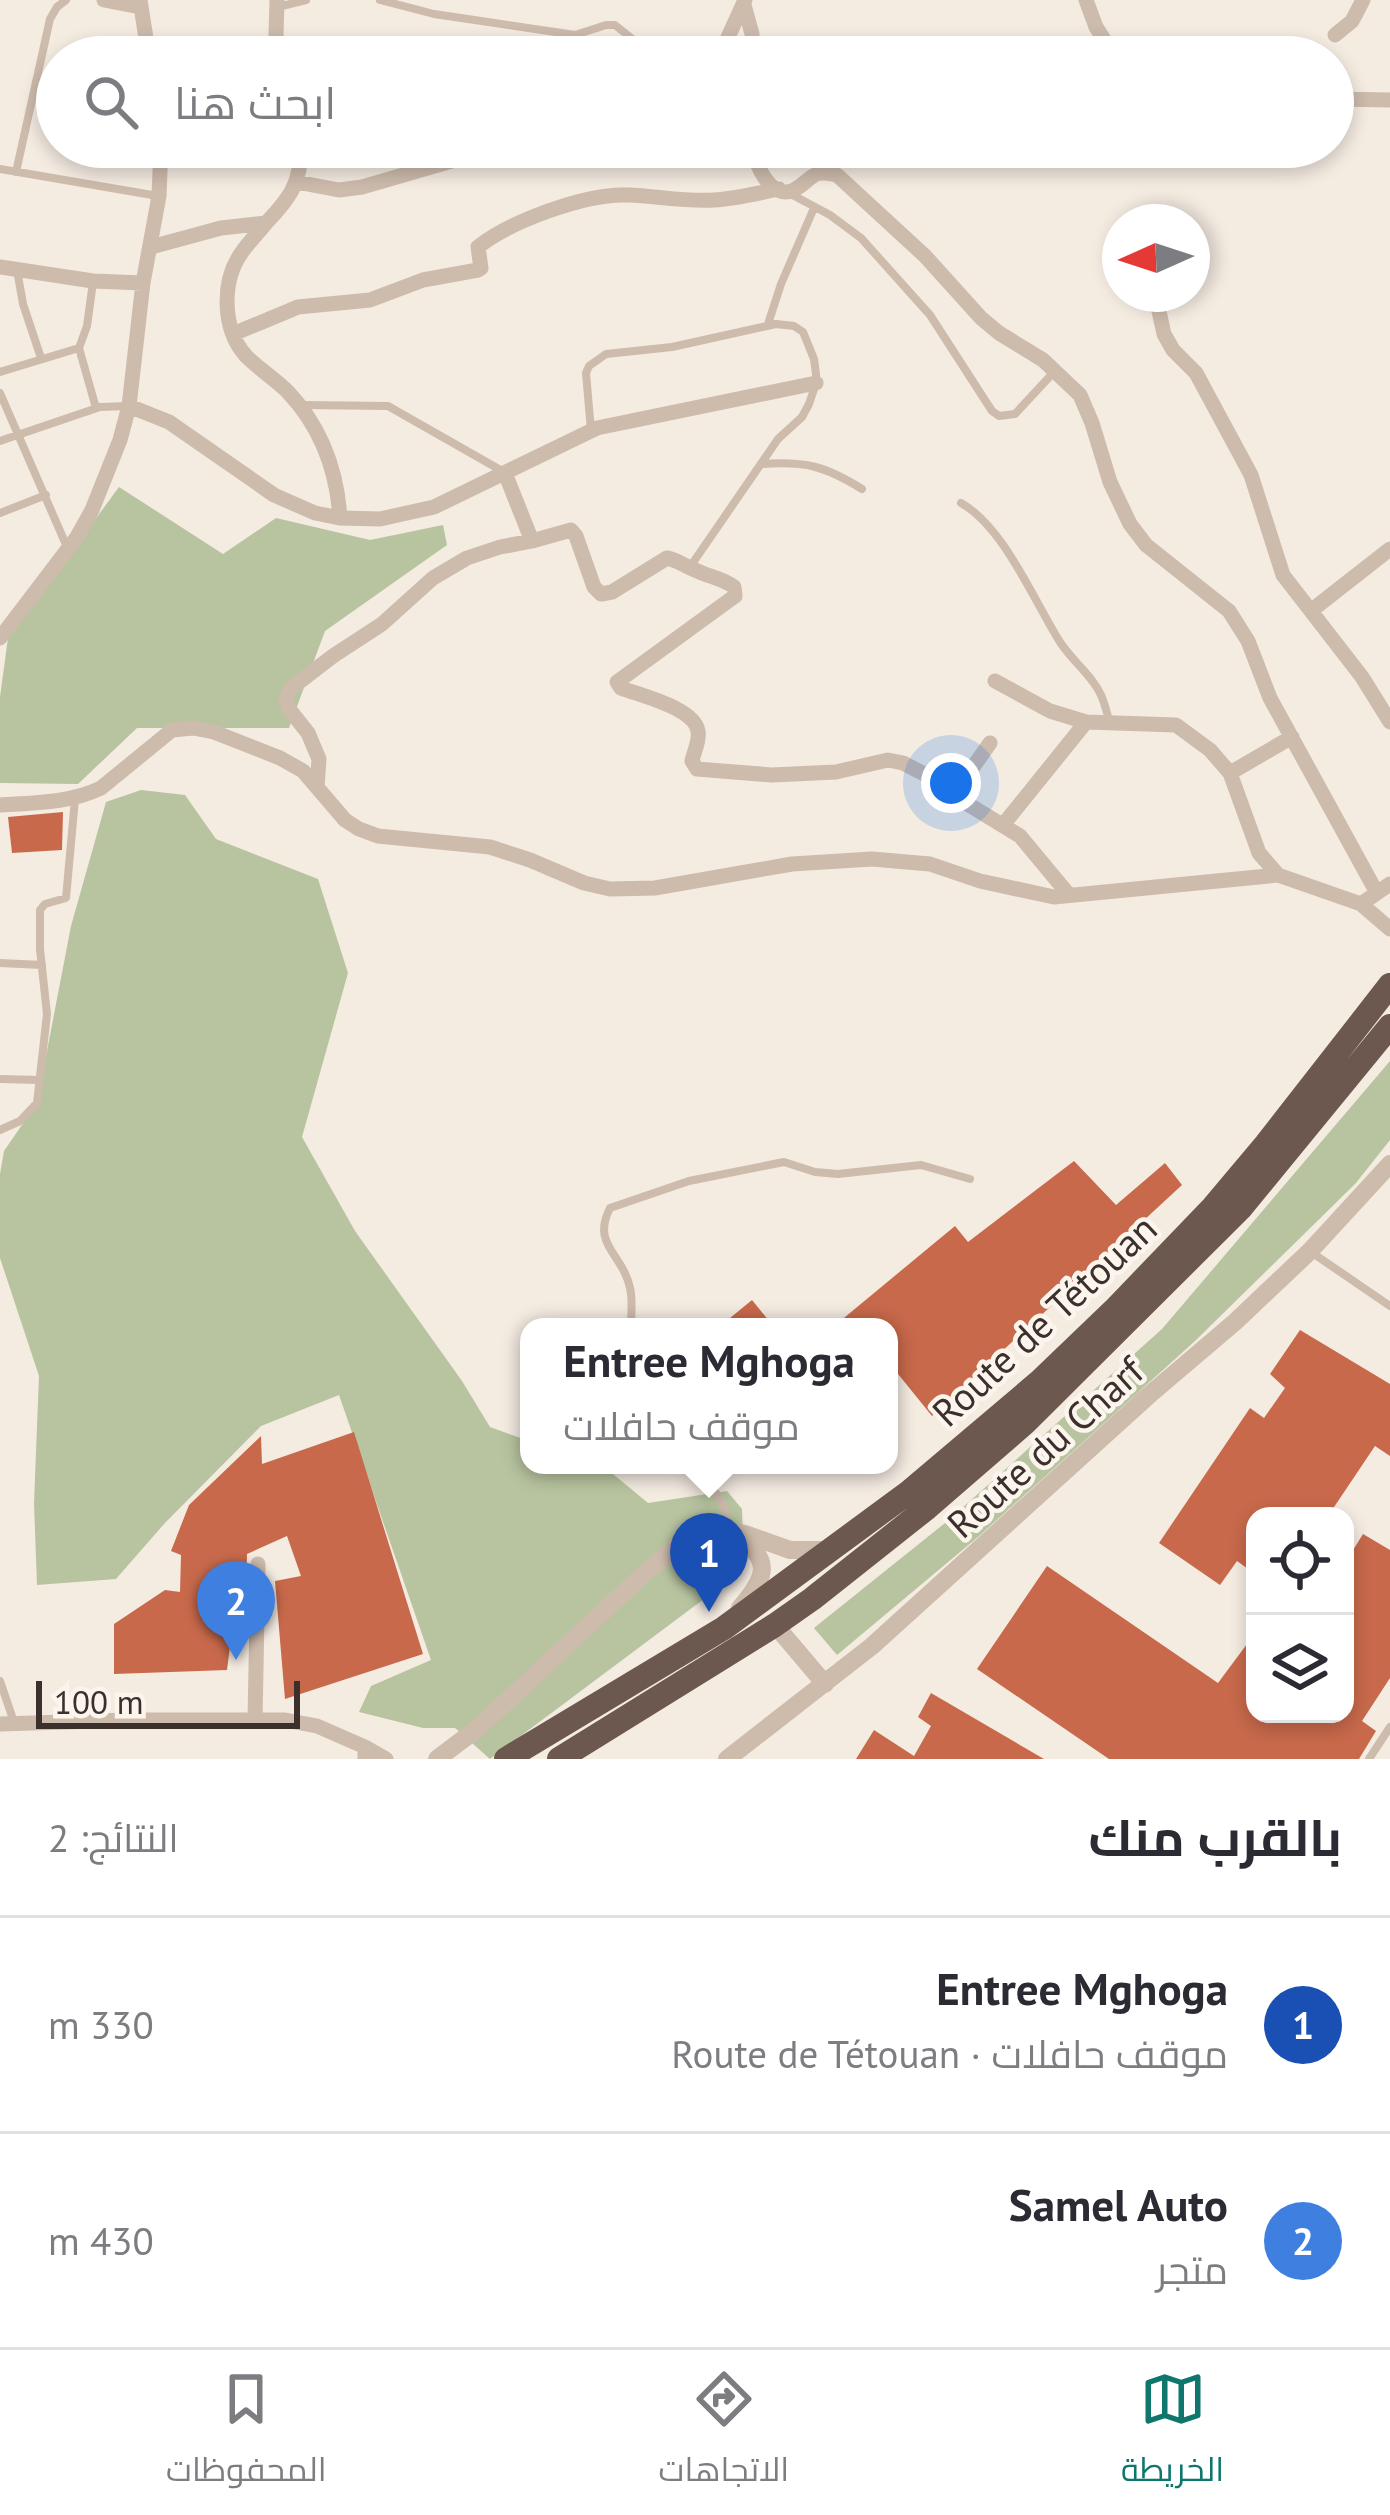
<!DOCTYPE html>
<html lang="ar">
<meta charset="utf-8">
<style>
:root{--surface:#fff;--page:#f7f7f7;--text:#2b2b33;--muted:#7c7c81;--line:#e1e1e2;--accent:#0f766e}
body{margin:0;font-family:"PT Sans",Cairo,sans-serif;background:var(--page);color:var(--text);direction:rtl}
.controls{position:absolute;right:36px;bottom:36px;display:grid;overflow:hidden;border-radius:24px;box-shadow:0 6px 18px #0003}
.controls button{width:108px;height:108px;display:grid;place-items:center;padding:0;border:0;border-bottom:3px solid var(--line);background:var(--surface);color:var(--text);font:60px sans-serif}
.compass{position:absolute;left:1102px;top:204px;width:108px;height:108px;border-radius:50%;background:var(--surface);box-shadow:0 6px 18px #0003;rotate:267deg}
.scale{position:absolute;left:36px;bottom:30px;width:264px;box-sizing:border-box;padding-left:12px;border:6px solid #3b302b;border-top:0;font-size:33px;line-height:42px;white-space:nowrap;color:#3b302b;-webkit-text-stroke:9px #fbf5ee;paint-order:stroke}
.you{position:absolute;left:951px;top:783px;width:42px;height:42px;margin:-30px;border:9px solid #fff;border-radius:50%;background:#1a73e8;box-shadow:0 0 0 18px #1a73e833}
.badge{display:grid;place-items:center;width:78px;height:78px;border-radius:50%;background:var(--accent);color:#fff;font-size:39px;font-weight:700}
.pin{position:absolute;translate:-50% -99px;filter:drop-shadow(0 3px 6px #0008)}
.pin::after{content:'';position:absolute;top:63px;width:42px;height:36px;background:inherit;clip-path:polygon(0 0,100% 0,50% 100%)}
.popup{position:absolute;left:520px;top:1318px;width:378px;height:156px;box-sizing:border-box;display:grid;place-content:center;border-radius:24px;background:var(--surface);filter:drop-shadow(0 3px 9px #0005);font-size:39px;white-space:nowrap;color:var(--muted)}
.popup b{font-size:45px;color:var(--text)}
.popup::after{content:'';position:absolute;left:50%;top:100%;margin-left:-24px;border:24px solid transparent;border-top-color:var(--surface)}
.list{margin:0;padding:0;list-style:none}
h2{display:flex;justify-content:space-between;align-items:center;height:156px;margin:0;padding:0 48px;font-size:51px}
h2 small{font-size:39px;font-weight:400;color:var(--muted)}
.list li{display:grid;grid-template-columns:78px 1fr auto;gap:36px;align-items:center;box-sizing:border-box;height:216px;padding:0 48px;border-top:3px solid var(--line)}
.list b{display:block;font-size:45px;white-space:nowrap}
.list p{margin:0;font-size:39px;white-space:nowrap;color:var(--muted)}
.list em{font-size:39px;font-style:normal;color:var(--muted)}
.icon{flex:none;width:66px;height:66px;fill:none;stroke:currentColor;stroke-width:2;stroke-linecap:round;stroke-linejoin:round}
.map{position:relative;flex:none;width:1390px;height:1759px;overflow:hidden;direction:ltr}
.search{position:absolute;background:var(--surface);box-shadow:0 6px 18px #0003;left:36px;right:36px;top:36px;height:132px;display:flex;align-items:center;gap:30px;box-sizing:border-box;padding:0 42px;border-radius:66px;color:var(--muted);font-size:45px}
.sheet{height:588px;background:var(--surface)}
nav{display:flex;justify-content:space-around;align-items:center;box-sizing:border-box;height:168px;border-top:3px solid var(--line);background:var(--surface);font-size:33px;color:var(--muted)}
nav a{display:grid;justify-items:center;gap:6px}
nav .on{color:var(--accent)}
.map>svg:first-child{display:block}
.green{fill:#b8c4a0}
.building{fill:#c8694b}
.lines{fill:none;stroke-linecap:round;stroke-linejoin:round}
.service{stroke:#cdbbac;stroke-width:8}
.minor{stroke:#cdbbac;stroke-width:15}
.tertiary{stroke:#cdbbac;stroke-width:18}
.trunk{stroke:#6c584f;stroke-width:24}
.labels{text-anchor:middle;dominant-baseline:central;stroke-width:9;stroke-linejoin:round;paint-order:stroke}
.street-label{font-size:39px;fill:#3b302b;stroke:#fbf5ee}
</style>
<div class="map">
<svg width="1390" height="1759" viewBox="0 0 1390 1759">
<rect width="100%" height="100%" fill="#f4ebe1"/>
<path class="green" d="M119 487 223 554 276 518 370 540 443 525 447 545 325 631 289 728H137L78 784 0 783V697L8 638Z
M141 790 185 795 216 839 318 879 348 973 302 1137 355 1231 462 1381 490 1427 529 1441V1465H595L607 1469 648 1503 727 1491 742 1509 744 1569 490 1759 455 1728H423L359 1712 371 1686 431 1660 339 1395 261 1426 164 1524 116 1579 37 1585 34 1503 39 1376 0 1258V1174L4 1151 37 1103 71 926 106 802Z
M1390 1061V1140L1356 1183 1195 1341 978 1537 837 1655 814 1628 950 1519 1162 1329Z"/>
<path class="building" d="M63 812 62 850 12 853 8 817Z
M1074 1161 1116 1205 1165 1163 1182 1185 932 1416 894 1369 889 1372V1327H833L955 1226 968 1242Z
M752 1300 774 1327H719Z
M1300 1330 1390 1384V1456L1375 1446 1328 1516H1255V1574L1237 1561 1220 1585 1159 1543 1250 1408 1264 1418 1285 1388 1270 1374Z
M354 1432 423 1654 285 1699 275 1581 301 1576 287 1536 247 1554 245 1640 231 1638 227 1670 114 1674V1624L165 1590 180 1592 181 1555 171 1551 189 1505 261 1436 262 1464Z
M1363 1534 1390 1550V1678L1362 1721 1376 1731 1359 1759H1109L977 1669 1047 1566 1218 1683 1247 1644 1255 1650V1714H1345V1563Z
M931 1693 1044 1759H856L874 1730 914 1756 931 1726 918 1717Z"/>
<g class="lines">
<path class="service" d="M380 0 434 14 575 35 606 25H615L655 57
M278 7 306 0
M36 81 57 87
M0 169 158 196
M16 172 50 19 57 7 66 0
M787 192 830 215 861 238 930 315 992 411 999 416 1015 414 1054 372
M17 270 23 304 41 358
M768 324 781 284 814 208
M79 348 96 408
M0 372 79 348 87 326 93 282
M0 393 67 547
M303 405 388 406 504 472
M591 431 586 373 589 366 606 354 672 347 776 324 794 326 803 332 814 359 816 374V383L809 404 802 417 778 439 690 567
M0 441 100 407 129 406
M762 464C806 461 825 466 862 489
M961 503C1004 527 1034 601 1060 642 1072 661 1092 675 1101 695 1105 704 1107 714 1110 723
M0 513 46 495
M0 963 42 965
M0 1079 40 1080
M0 1130 20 1121 37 1103 47 1014 40 949V910L45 904 66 898 75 799
M1311 1252 1390 1306
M631 1327C631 1315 633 1300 630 1288 623 1254 591 1245 610 1208L689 1181 784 1162 815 1172 838 1174 921 1165 970 1179
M693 1465C707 1482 732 1505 725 1529
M0 1681 14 1722
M1369 1759 1390 1727"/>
<path class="minor" d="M104 0 140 7
M140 0 149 57
M277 0 276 35 281 57
M1086 0 1096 27 1115 57
M744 5 752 34 753 57
M1335 35 1352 21 1363 0
M719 57 745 0
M1333 99 1390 100
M752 147C756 164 770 201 794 190 813 180 810 168 837 175L925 256 981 318 999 333 1043 360 1080 395 1092 423 1110 482 1130 524 1146 545 1229 611 1248 641 1270 698 1377 893
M297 182 339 190 362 187 500 147
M266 223C290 198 301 183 301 147
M151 247 221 228 266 223C258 233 249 242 242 252 221 281 222 329 246 356 259 369 275 379 288 392 321 427 337 471 340 518
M0 267 93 281 143 283
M1157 302 1164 334 1173 350 1196 373 1251 475 1283 575 1362 677 1390 722
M233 334 298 307 370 300 423 280 478 270 481 268 478 247C511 221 586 193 628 195 657 196 685 202 714 200 735 199 758 193 779 189
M129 406 169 422 274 495 315 513 340 518 380 519 434 507 597 428 816 383
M532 541 571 530 576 536 594 587 601 594 612 592 667 558C678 560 684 566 695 570 709 577 722 578 734 587L735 596 617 682 621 688C642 696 694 708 698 731 700 741 694 751 692 761L697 769 772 775 836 772 888 760 903 763 940 782 966 803 1020 836 1069 895
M1312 610 1390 549
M0 638 77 537 92 510 120 440 129 406 143 283 159 196 161 147
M995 681 1050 711 1086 722 1176 725 1210 750 1230 773 1259 853 1278 875 1361 904
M1230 773 1292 737
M317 787 319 759 308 733 289 709 286 700 290 689 333 656 382 624 433 578 467 558 500 547 532 541 505 473
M954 794 990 743
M0 805C34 803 70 803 101 788L172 730 193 728 214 732 280 758 303 771 345 820 359 829 378 836 490 847 530 860 584 883 610 889 655 888 792 864 872 859 930 864 980 881 1054 897 1278 875
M1003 825 1086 722
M1390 884 1361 904 1390 929
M255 1720 258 1564
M0 1724 128 1720H285L317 1726 365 1747
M365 1759V1747L386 1759"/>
<path class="tertiary" d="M739 1539C776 1561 762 1582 740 1608
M775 1625 825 1684
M437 1759 478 1728 647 1571 684 1541 725 1530 745 1534 790 1550H829
M727 1759 872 1646 1148 1396 1235 1322 1310 1251 1390 1164"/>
<path class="trunk" d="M506 1759 724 1628 909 1492 1040 1381 1114 1310 1213 1207 1266 1144 1390 985
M559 1759 775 1625 812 1599 927 1508 1025 1423 1241 1208 1390 1026"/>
</g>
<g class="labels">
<g class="street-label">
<text transform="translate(1044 1320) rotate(-43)">Route de Tétouan</text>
<text transform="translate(1045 1447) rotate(-42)">Route du Charf</text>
</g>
</g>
</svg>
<div class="controls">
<button><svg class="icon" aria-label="locate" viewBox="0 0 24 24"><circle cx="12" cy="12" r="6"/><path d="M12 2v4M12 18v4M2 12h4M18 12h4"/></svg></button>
<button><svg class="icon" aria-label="layers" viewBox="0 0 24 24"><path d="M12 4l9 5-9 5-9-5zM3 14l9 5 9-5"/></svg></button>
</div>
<svg class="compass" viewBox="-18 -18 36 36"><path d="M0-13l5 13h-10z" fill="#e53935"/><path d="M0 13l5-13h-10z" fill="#7c7c81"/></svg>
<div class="scale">100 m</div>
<div class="you"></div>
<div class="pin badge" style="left:709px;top:1612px;background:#1a4fb4">1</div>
<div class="popup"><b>Entree Mghoga</b>موقف حافلات</div>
<div class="pin badge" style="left:236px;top:1660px;background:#3f7fe0">2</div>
<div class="search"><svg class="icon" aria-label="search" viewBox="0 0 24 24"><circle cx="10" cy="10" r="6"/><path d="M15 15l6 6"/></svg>ابحث هنا</div>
</div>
<section class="sheet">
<h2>بالقرب منك<small>النتائج: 2</small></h2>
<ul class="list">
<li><span class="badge" style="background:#1a4fb4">1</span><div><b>Entree Mghoga</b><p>موقف حافلات · Route de Tétouan</p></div><em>330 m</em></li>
<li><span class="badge" style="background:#3f7fe0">2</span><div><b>Samel Auto</b><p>متجر</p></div><em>430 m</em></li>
</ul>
</section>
<nav>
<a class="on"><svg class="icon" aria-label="map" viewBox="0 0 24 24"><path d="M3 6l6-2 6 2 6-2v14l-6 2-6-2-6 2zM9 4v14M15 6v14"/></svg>الخريطة</a>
<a><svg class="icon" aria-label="directions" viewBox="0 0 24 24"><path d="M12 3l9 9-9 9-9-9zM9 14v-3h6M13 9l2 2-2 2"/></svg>الاتجاهات</a>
<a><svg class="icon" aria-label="saved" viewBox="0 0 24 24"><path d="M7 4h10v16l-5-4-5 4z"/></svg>المحفوظات</a>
</nav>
